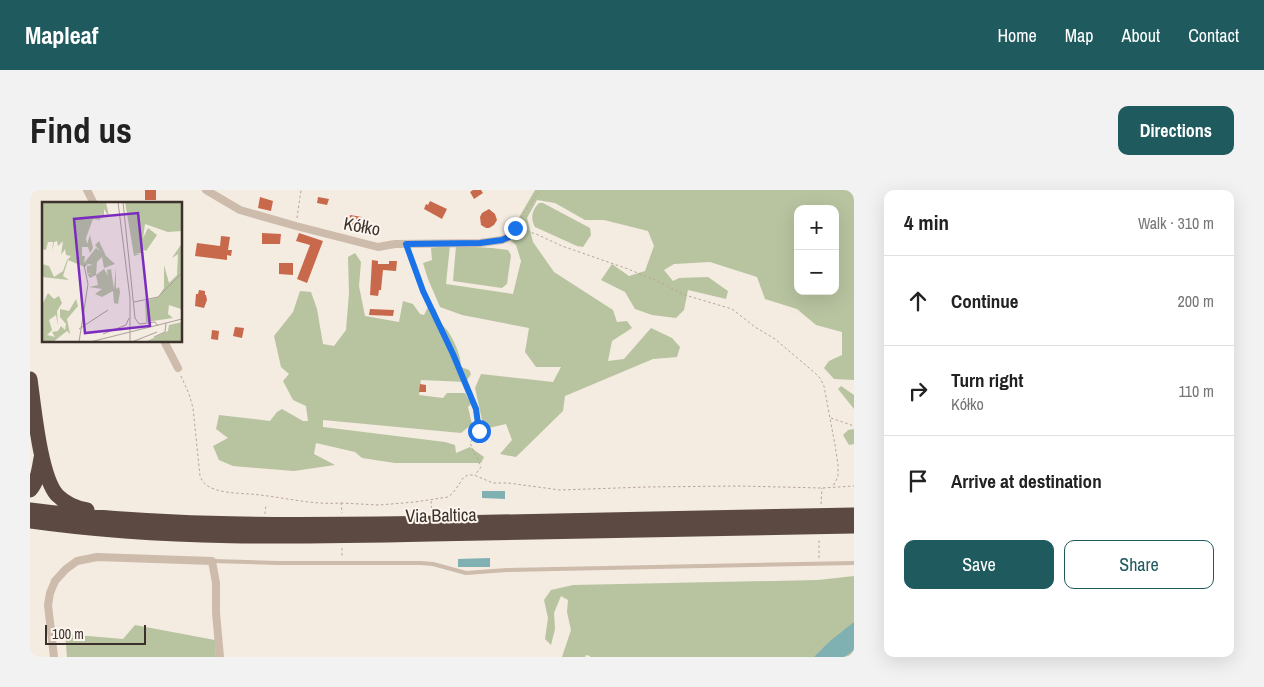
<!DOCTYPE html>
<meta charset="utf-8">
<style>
:root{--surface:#fff;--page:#f2f2f2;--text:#222;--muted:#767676;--line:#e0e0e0;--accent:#1f5a5e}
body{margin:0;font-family:"Archivo Narrow",sans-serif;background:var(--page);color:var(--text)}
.controls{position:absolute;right:15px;top:15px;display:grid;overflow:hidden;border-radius:10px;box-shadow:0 5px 20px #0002}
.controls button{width:45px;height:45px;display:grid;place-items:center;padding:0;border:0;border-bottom:1px solid var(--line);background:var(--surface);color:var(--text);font:25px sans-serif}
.scale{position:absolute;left:15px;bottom:12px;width:101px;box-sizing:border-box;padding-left:5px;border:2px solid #3b302b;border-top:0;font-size:14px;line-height:18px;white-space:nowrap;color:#3b302b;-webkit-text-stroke:4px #fbf5ee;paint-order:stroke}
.stop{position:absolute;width:15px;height:15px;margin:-11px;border:4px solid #1a73e8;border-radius:50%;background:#fff}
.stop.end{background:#1a73e8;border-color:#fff;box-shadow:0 1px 5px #0008}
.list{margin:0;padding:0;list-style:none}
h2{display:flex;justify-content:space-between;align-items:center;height:65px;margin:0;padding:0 20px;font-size:21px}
h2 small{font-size:16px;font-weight:400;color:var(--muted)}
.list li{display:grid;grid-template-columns:32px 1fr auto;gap:15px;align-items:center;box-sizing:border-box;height:90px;padding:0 20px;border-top:1px solid var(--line)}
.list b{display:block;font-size:19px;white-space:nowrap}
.list p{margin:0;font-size:16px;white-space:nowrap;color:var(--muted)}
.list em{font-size:16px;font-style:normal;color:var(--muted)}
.actions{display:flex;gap:10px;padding:15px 20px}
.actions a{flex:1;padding:11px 0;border:1px solid var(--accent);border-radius:10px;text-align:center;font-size:18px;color:var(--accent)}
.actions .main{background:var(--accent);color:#fff}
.icon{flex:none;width:28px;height:28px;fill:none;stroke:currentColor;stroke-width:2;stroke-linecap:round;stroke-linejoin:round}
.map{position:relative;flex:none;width:824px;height:467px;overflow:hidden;border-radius:10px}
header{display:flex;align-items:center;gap:30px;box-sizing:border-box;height:70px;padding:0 25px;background:var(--accent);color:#fff}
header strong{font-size:24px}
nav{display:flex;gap:28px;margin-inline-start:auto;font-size:18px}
.intro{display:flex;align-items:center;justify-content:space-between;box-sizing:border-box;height:120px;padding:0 30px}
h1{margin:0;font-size:35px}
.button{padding:12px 22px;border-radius:10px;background:var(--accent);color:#fff;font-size:18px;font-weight:700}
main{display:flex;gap:30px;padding:0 30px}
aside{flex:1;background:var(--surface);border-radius:10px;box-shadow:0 5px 20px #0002}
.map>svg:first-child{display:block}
.green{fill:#b8c4a0;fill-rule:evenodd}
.water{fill:#7fb0b2}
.building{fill:#c8694b}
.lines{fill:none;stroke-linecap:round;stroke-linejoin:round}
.path{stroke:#b9a596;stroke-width:1;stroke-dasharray:2.5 2.5;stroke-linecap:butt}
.service{stroke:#cdbbac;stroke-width:4}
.minor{stroke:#cdbbac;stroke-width:8}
.motorway{stroke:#5c4a42;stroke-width:15}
.route{stroke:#1a73e8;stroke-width:6}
.labels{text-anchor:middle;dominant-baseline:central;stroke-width:4;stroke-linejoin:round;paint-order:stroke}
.street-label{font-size:18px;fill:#3b302b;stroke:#fbf5ee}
.inset-road{fill:none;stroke:#aaa098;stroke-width:1}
.view{fill:#7b2cbf;fill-opacity:0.15;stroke:#7b2cbf;stroke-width:2.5}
.inset-edge{fill:none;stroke:#3b302b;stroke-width:2.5}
</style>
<header>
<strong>Mapleaf</strong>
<nav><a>Home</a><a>Map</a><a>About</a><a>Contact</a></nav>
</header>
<div class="intro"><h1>Find us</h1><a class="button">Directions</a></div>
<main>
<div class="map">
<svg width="824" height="467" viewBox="0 0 824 467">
<rect width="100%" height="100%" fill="#f4ebe1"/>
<path class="green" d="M505 0H824V190L804 189 794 178 799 171 812 165V142L786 135 767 119 735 109 727 87 680 72 644 74 634 80 643 91 649 88 678 87 698 101 696 109 658 100 654 120 646 128 622 125 605 119 595 102 571 90 582 74 599 86 615 81 624 56 618 41 574 30H555L525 13 507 10 497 28 503 52 524 82 583 120 587 132 597 131 602 138 582 151 578 171 594 169 621 138 642 148 650 157 647 167 623 169 535 206 533 221 486 267 470 264 482 250 476 234 454 239 445 198 451 184 523 192 531 177H506L495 162 499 138 432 125 410 117 398 89 393 73 402 70 401 58 420 55 416 94 483 104 491 71 486 55 477 48ZM768 19H805V101H768Z
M509 13H513L560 38 561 45 553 57 547 56 505 37C500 28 502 20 509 13Z
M426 56 462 58 478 60 481 65 477 94 472 98 423 91Z
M325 63 331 72 329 96 335 126 369 132 373 111 383 114 390 124 394 125 399 115 406 120C408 135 409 130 417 140 424 150 431 165 431 177L439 180 441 184 436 192 391 190 389 205 413 208 417 203H435L441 214 438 217 442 234 431 243 293 230V237L415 252 425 255 426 263 440 257 454 267 451 273H365L332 268 325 262 286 253 284 264 305 275 264 281 203 276 189 270 183 256 198 248 186 239 189 225 240 231 247 222 252 219 273 231H278L276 216 263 210 253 191 259 184 251 177 244 146 263 122 270 101 281 102 287 119 293 154 304 156 316 140 319 103 318 67Z
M811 196 824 205V219L808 199Z
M824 239V254L819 255 813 245 818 240Z
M824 386V467H560V466L556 465 555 467H532L541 440 537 422 538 410 531 406 524 423 525 439 521 455 515 449 518 428 514 410 521 400 543 395 788 390Z
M105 435 185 450 186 467H37L35 444 93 449Z"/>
<path class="water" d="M452 301H475V309L452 308Z
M460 368V377H428V369Z
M824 432V460L814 467H784L800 451Z"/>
<path class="building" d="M115 0H126V10H115Z
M443 0H451L453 3 444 9 440 2Z
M230 7 243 11 241 21 228 18Z
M288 7 299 9 297 15 287 13Z
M400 11 417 19 412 29 394 19 396 14 398 15Z
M459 19 465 24 467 30 464 35 459 38H456L451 35 450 27 452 23Z
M320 25 332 27 329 38 321 36V33L318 32Z
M232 43 251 44 250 54H232Z
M269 43 293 51 277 93 267 89 280 55 266 51Z
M191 46 200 47 198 60H202L201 66 197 65V70L165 66 167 53 190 56Z
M342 70 348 71V74H359V71H367L366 81 353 80 351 100H349L348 106 340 105Z
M249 73H263V85L249 84Z
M169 100 175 101V105H176L177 110 174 118 165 116 166 104H168Z
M340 119 364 120 363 126 339 125Z
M205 137 214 138 212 148 203 146Z
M182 140 189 141 188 150 181 149Z
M390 194 396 195V202H389Z"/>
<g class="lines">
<path class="path" d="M267 28 271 0
M488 32 510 0
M492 40 506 44 532 56 598 79 625 90 655 105 702 119 725 137 745 149 785 183 790 188 794 196 805 255 808 275V287L803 296
M379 61 393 101 423 164 446 219 449 241 440 253 451 277 445 285
M151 186 159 204 163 218 170 286C173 293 176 296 184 299 198 304 215 303 230 305 257 308 283 315 311 313L312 323
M801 228 824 236
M401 311 402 323
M311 313 349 315 385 312 418 307 423 303 434 287 438 285H444L463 293H478L530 300 616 297 709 296 792 298 824 296
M791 314 792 298
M235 324 236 314
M312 358V366
M789 368V348"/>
<path class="service" d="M183 371 247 373H390L403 374 436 383 477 380 824 373"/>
<path class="minor" d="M57 0 64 14
M176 0 210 20 266 36 348 57 365 54 450 53 472 50 479 47 485 38
M134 151 148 178
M24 467 18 415 20 403 25 391 36 379 47 371 67 367 182 371 186 393V423L190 467"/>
<path class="motorway" d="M0 189C4 216 10 286 27 305 35 313 46 318 57 320
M0 300C8 291 9 279 11 268
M0 320C140 338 281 335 422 333 556 330 690 328 824 325
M0 331C133 350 268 347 401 344 542 342 683 339 824 336"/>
</g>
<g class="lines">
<path class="route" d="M449 241 446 219 423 164 393 101 376 54 450 53 472 50 479 47 485 38"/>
</g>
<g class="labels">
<g class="street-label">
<text transform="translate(332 36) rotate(10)">Kółko</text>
<text transform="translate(411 325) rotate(-1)">Via Baltica</text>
</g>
</g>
<g transform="translate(12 12)">
<rect width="140" height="140" fill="#f4ebe1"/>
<path d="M0 0H64L67 15 62 7V14L59 17 58 10V18L51 17 44 36 45 42 48 33 51 46 48 51 46 45H40V54H43L42 61 54 46 58 49 53 43 57 39 64 54 73 62 62 66 60 55 55 60 54 73 48 76 45 72H50L45 71V64L51 63 46 62 43 65 26 58 21 74 27 78 0 75V62L7 64 12 75 21 69 25 58 29 54 24 53 23 47 19 53 21 39 16 44 15 39 12 40 10 50 11 40H6L4 48 0 47ZM83 0H140V29L126 30 103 22 101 36 106 26 115 33 104 49 100 47V51H92L98 52 92 54ZM140 41V114L139 107 127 103 126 112 131 116 104 120 103 99 116 95 122 86V63L127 81 135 73 136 52 130 56ZM74 65V87L77 85 78 90 76 102 72 101 71 89 60 95 53 92 60 87 47 85 56 83 54 73 62 67 66 74 65 68 69 67 72 87ZM6 91 12 97 17 94 20 101 15 109 16 124 14 113 7 118 10 128 5 133 13 135 10 130 16 129 19 124 23 128 24 122 18 115V107L27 109 34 97 36 104 25 117 28 132 25 129 11 140H0V103ZM140 120V140H103L126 129 127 123Z" fill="#b8c4a0"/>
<path class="inset-road" d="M76 0 88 96V140M81 0 93 116 97 122 113 120 116 124M92 100 116 95 140 71M37 127 66 108M61 132 84 123 87 116M112 135 123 130 124 121M37 140 46 82 42 63M48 140 140 117M90 140 115 130"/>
<path class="view" d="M96 11 108 124 43 131 32 17Z"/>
<rect width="140" height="140" class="inset-edge"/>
</g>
</svg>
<div class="controls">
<button>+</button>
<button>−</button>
</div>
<div class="scale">100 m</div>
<div class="stop" style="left:449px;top:241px"></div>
<div class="stop end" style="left:485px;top:38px"></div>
</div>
<aside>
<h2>4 min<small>Walk · 310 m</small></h2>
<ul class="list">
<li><svg class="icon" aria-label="ahead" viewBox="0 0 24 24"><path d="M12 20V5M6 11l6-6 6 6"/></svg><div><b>Continue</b></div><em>200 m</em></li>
<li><svg class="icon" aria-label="right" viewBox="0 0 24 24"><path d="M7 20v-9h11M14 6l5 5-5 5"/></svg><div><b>Turn right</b><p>Kółko</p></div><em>110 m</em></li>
<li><svg class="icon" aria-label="arrive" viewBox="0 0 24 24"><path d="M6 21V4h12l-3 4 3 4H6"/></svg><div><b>Arrive at destination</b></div></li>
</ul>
<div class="actions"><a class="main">Save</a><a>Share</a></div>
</aside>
</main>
